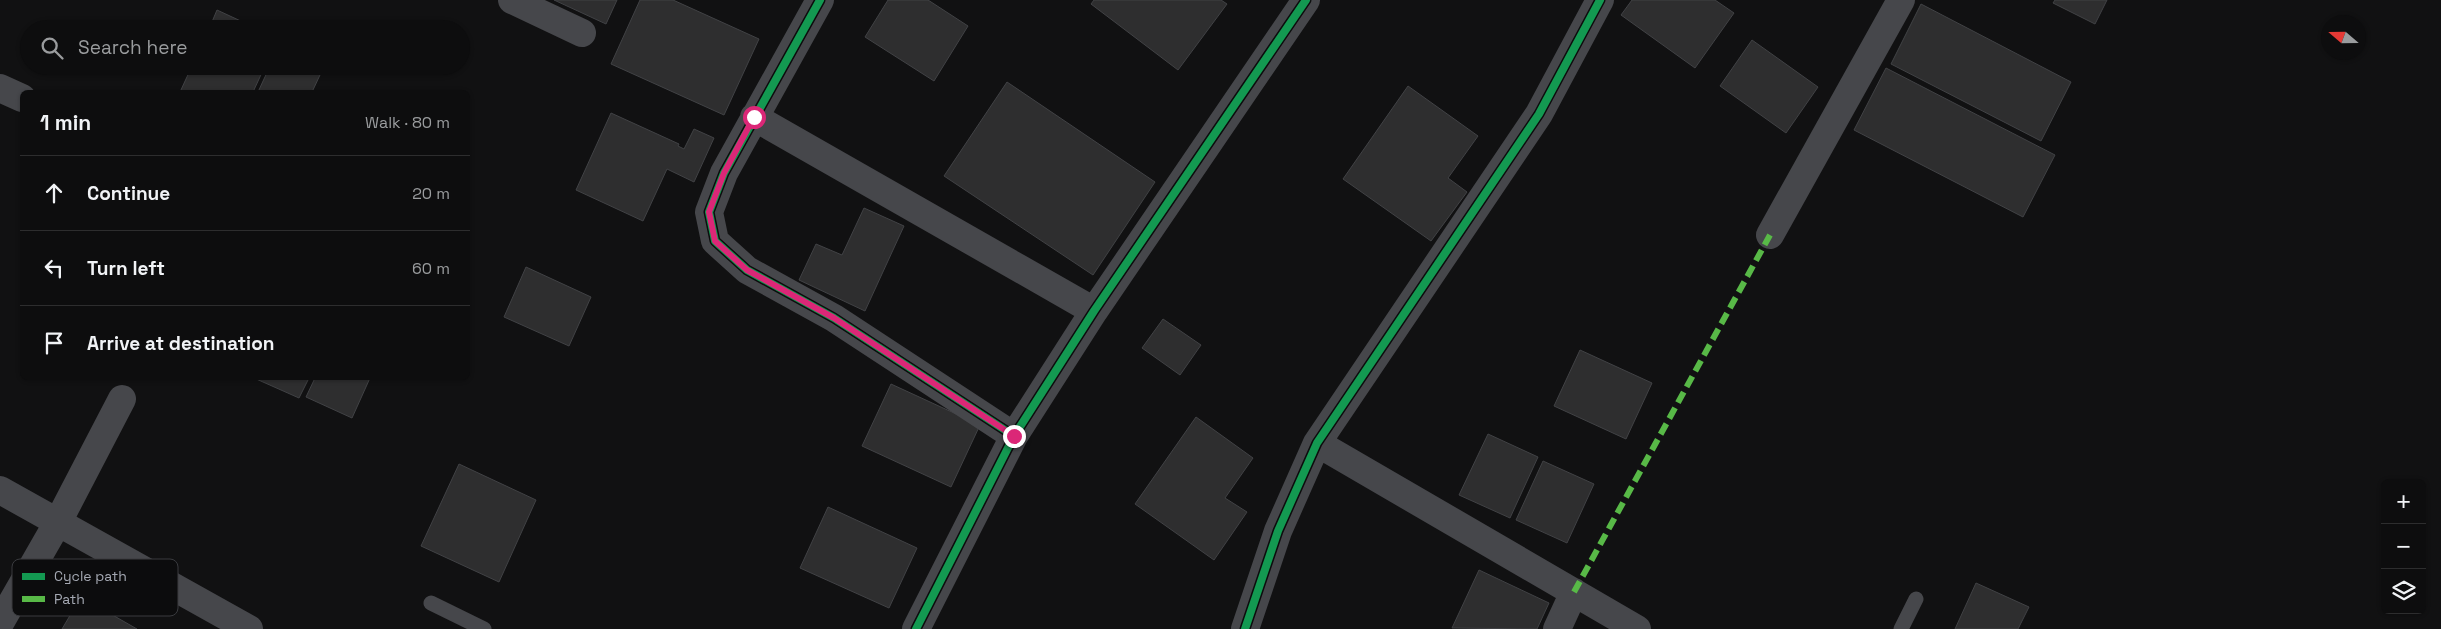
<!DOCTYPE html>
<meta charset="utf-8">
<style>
:root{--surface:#0d0d0e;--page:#161617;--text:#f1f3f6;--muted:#9a9c9e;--line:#2d2d2e}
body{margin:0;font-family:"Space Grotesk",sans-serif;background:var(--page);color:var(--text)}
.controls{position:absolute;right:15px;bottom:15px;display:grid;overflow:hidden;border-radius:8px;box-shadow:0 1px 4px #0004}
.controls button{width:45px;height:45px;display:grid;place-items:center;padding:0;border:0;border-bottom:1px solid var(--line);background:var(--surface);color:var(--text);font:25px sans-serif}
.compass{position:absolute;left:2321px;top:15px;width:45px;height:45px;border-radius:50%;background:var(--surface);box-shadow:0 1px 4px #0004;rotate:290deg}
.stop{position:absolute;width:15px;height:15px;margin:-11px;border:4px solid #db2777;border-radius:50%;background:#fff}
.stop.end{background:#db2777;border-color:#fff;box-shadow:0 1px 5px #0008}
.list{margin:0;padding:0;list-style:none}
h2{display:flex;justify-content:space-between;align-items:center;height:65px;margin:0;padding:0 20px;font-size:21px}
h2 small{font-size:16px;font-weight:400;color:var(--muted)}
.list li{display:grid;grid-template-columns:32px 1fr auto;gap:15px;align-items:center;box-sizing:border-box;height:75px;padding:0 20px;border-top:1px solid var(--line)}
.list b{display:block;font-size:19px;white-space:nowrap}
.list em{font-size:16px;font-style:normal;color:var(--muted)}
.icon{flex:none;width:28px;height:28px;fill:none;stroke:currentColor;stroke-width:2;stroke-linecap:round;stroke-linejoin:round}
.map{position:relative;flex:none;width:2441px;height:629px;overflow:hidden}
.search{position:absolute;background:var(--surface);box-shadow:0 1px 4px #0004;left:20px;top:20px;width:450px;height:55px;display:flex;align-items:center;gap:12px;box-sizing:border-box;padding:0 18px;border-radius:28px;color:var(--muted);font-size:19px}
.panel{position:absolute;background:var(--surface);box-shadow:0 1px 4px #0004;left:20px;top:90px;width:450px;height:290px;border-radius:8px}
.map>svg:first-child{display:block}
.building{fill:#2e2e2f;stroke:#414245}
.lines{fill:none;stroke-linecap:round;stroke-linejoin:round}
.lane{stroke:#46474b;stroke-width:15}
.street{stroke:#46474b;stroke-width:28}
.quiet{stroke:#58b947;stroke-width:6;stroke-dasharray:12 6;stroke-linecap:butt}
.cycleway-casing{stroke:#0c0c0d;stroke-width:11}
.cycleway{stroke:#139951;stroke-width:8}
.route{stroke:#db2777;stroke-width:6}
.key{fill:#0c0c0d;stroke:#3a3b3f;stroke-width:1}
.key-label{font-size:14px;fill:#a4a8b2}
</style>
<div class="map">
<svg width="2441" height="629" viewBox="0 0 2441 629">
<rect width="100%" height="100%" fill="#111112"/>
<path class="building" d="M554 0H617L606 24Z
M640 0H673L759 39 724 115 611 64Z
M888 0H928L968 26 934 81 865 37Z
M1094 0H1221L1227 4 1178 70 1091 4Z
M1632 0H1715L1734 13 1695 68 1621 15Z
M2055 0H2107L2095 24 2053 3Z
M1921 4 2071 82 2041 141 1891 64Z
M217 10 258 29H209Z
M1752 40 1818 87 1786 133 1720 86Z
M192 66H265L253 92H180Z
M270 66H301L320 75 312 92H258Z
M1886 68 2055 155 2023 217 1854 130Z
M1007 82 1155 182 1093 275 944 176Z
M1408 86 1478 136 1448 178 1467 192 1431 241 1343 179Z
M611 113 679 144 678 146 684 149 694 129 714 138 694 182 667 169 643 221 576 190Z
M864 208 904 226 865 311 799 280 816 244 842 255Z
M526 267 591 297 569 346 504 317Z
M1163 319 1201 345 1180 375 1142 348Z
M1580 350 1652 383 1626 439 1554 406Z
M254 378H309L299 398Z
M315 378H370L352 418 306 397Z
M891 384 980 425 951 487 862 446Z
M1196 417 1253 458 1225 498 1247 512 1214 560 1135 504Z
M1488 434 1538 457 1510 518 1459 495Z
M1543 461 1594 484 1567 543 1516 520Z
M459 464 536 500 499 582 421 546Z
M828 507 917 548 889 608 800 568Z
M1479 570 1549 603 1537 629 1452 628Z
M1976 583 2029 607 2018 629H1955Z
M81 597 137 629H62Z"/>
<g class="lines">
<path class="lane" d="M431 603 484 629
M1901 629 1916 599"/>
<path class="street" d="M512 0 582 33
M820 0 724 173 709 212 715 241 747 270 834 318 1014 436
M0 88 22 98
M754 117 1094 311
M1770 235 1901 0
M1317 443 1637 629
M0 490 249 629
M0 623 58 522 122 399
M916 629 1014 436 1094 311 1306 0
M1245 629 1278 531 1317 443 1539 114 1600 0
M1557 629 1574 592"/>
<path class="quiet" d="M1574 592 1770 235"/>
<defs>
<path id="cycleway" d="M820 0 724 173 709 212 715 241 747 270 834 318 1014 436
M916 629 1014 436 1094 311 1306 0
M1245 629 1278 531 1317 443 1539 114 1600 0"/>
</defs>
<use href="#cycleway" class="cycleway-casing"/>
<use href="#cycleway" class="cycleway"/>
</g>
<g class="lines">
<path class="route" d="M754 117 724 173 709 212 715 241 747 270 834 318 1014 436"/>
</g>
<rect x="12" y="559" width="166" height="57" rx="8" class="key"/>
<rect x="22" y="573" width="23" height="7" fill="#139951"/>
<rect x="22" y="596" width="23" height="6" fill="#58b947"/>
<g class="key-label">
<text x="54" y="581">Cycle path</text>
<text x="54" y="604">Path</text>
</g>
</svg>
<div class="controls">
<button>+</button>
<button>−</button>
<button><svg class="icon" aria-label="layers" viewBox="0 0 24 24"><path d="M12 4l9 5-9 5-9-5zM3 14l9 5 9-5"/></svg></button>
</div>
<svg class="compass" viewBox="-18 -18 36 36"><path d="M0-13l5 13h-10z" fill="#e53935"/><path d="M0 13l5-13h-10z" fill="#9a9c9e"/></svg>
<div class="stop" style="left:754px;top:117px"></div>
<div class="stop end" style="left:1014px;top:436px"></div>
<div class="search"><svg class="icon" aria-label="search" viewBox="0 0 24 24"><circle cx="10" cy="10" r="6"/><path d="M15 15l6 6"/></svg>Search here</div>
<section class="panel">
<h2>1 min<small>Walk · 80 m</small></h2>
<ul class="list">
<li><svg class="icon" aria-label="ahead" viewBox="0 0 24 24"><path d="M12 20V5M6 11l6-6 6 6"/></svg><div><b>Continue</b></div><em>20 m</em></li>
<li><svg class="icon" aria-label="left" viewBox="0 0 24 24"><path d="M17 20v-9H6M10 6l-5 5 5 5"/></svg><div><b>Turn left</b></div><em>60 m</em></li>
<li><svg class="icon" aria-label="arrive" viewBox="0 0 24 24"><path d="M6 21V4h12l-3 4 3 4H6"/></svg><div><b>Arrive at destination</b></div></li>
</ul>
</section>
</div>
